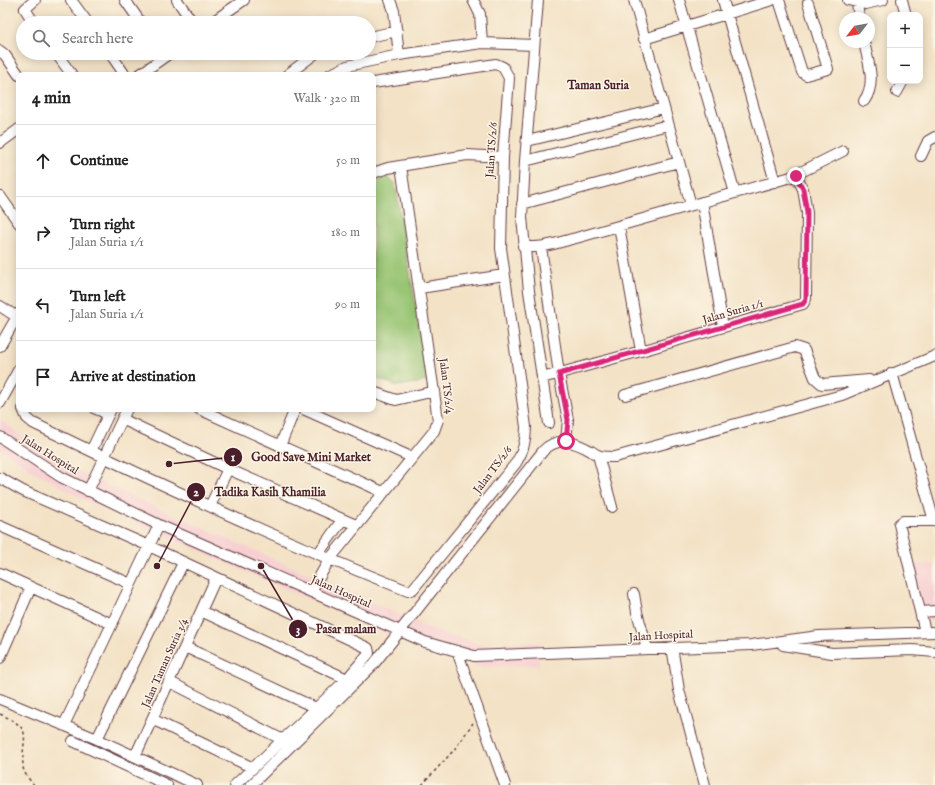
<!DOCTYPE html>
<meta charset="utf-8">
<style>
:root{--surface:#fff;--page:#f2f2f2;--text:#222;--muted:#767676;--line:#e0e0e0}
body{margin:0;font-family:"IM FELL English",serif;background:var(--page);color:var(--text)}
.controls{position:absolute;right:12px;top:12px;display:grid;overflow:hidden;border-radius:8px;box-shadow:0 2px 10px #0003}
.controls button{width:36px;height:36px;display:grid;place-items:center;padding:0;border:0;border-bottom:1px solid var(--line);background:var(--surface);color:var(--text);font:20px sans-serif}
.compass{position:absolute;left:839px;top:12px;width:36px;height:36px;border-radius:50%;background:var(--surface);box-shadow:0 2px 10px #0003;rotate:239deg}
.stop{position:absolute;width:12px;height:12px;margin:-9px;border:3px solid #db2777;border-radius:50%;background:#fff}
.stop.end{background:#db2777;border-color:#fff;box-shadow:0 1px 4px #0008}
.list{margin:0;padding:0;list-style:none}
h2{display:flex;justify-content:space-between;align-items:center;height:52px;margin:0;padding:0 16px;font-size:17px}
h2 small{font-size:13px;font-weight:400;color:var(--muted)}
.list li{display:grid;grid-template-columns:26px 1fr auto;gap:12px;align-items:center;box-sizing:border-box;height:72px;padding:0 16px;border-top:1px solid var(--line)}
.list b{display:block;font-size:15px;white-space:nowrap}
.list p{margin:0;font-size:13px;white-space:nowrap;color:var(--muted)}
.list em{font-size:13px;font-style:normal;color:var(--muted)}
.icon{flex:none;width:22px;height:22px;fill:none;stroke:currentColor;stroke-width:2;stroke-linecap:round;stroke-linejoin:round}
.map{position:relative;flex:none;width:935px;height:785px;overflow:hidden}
.search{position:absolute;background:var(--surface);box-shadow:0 2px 10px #0003;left:16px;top:16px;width:360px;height:44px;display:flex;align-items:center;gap:10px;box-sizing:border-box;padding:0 14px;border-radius:22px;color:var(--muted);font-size:15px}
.panel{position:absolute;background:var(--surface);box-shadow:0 2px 10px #0003;left:16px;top:72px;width:360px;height:340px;border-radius:8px}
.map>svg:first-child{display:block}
.built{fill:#f7cfd2}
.park{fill:#97c472;stroke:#70724e}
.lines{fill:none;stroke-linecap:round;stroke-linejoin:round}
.minor-casing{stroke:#633c42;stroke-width:12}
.path{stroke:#633c42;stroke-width:1.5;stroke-dasharray:3 3;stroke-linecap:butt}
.minor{stroke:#fff;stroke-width:10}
.route{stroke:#db2777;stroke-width:5}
.labels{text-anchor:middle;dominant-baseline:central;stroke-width:3;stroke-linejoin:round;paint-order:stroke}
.street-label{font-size:11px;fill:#4a1f2b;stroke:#fcf5e5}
.neighbourhood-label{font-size:12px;font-weight:bold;fill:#4a1f2b;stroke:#fcf5e5}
.leader{fill:none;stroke:#4a1f2b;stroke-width:1.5}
.callout-dot{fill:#4a1f2b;stroke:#fcf5e5;stroke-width:1.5}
.mark-label{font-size:12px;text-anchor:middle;font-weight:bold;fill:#fff}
.callout-label{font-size:12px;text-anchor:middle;font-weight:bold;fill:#4a1f2b;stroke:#fcf5e5;stroke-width:3;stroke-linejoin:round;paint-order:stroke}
</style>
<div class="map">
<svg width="935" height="785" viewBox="0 0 935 785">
<rect width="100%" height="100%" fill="#fcf5e5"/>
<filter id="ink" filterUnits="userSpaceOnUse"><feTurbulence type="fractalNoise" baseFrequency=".025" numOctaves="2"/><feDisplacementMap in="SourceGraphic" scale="8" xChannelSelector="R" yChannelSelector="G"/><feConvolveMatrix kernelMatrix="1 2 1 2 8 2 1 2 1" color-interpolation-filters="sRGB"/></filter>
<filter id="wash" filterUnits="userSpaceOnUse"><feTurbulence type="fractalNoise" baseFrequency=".012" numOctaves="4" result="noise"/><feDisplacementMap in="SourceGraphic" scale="16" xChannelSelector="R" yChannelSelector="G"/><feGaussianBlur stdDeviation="0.9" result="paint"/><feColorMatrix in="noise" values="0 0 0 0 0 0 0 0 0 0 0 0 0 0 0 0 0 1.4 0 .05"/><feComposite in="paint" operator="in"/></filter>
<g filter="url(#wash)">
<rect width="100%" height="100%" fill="#f3e2c6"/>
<path class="built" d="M0 420 46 453 95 480 436 631 484 645 538 642 539 665 483 667 428 652 85 500 35 472 0 448Z
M935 564V621H918L903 565Z"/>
<path class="park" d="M385 176 395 183 428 381 397 386 373 377V184Z"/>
</g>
<g filter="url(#ink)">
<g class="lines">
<defs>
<path id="minor" d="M71 0 88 23
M125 0 141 23
M177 0 193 23
M390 0 394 11 399 55
M473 0 480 14 482 43
M538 0 525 161 522 217 529 291 549 423
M634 0 691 205
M679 0 735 193
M723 0 775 182
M779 0 802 72 806 75 828 69 808 3
M848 0 865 4 883 0
M902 0 906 15
M857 3 859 18
M34 23 25 9 35 0
M211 23 244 0
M369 37 397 31
M644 39 772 0
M864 42C868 62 877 83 864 101
M0 51 5 55 19 75
M56 53 72 75
M110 53 125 75
M139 75 170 53
M287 75 316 53
M329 75 347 66 399 55 482 43 534 45
M897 92 903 81
M527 141 664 108
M0 143 19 129
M921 156 928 141 935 137
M525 161 668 125
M373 173 388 168 467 155 503 157
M0 196 19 223
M702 202 723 327
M522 204 679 162
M619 226 641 351
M523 246C541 250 559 242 576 238L791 177 843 151
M541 247 559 374 568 420 566 441
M420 288 504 275
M0 306 17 317
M0 346 19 313
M892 373 934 521
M542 378 641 351 803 304 806 299 807 213 803 189 796 176
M373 392 396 400 435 391
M625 395 795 347 804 350 815 378 822 384 869 380
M0 403 19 369
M23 409 27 418 33 423C156 483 281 541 408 591L413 589 516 463C524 451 526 440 526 427L501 248 503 157 509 78 503 67 496 64 373 83
M96 409 108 414
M199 409 383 492
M303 409 411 457
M122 419 228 469 356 525
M0 437 61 477 159 525 425 642 474 656 751 645 819 636 935 632
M280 446 295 409
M91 451 111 409
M598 455 612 507
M0 478 23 491 149 546 368 648 369 653 347 679 235 785
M88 491 127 409
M210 506 228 469
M0 526 131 584
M318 554 342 520
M0 573 112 624
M311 592 329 560 434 431 438 420 401 166
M634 594 637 612 647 648
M201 611 347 679
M921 612 935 611
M925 632 899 524 903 521H935
M783 645 832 653 912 650 935 652
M185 647 316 708
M672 647 679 690 705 785
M457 651 505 785
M0 658 31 587
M170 682 283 740
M0 699 97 739 197 785
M152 719 253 768
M64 725 159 525
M97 739 183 563
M73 741 167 785
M134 756 138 750 216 578
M251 785 373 665 543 451C558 435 575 442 591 451 594 453 596 455 600 456 605 457 610 457 615 457L842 395 935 356"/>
</defs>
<use href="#minor" class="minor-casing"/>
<path class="path" d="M0 714C36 730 21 736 23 766 23 773 30 780 34 785
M422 785 454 750 473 723"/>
<use href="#minor" class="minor"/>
</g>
</g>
<g class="lines" filter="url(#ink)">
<path class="route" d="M566 441 568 420 559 374 803 304 806 299 807 212 803 189 796 176"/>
</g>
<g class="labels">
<g class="street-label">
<text transform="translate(492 150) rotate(-86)">Jalan TS/2/6</text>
<text transform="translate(733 312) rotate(-16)">Jalan Suria 1/1</text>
<text transform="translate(446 386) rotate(83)">Jalan TS/2/4</text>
<text transform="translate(50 455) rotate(32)">Jalan Hospital</text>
<text transform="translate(493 470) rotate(-53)">Jalan TS/2/6</text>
<text transform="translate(341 592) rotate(24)">Jalan Hospital</text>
<text transform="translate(661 636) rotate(-3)">Jalan Hospital</text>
<text transform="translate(165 663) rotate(-66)">Jalan Taman Suria 3/4</text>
</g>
<g class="neighbourhood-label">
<text x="598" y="85">Taman Suria</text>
</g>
</g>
<path class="leader" d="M169 464L233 457M157 566L196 492M261 566L298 629"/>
<g class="callout-dot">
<circle cx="169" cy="464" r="4"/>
<circle cx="157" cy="566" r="4"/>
<circle cx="261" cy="566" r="4"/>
<circle cx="233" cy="457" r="10"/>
<circle cx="196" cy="492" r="10"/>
<circle cx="298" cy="629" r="10"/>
</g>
<g class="mark-label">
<text x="233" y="461">1</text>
<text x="196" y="496">2</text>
<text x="298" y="633">3</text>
</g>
<g class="callout-label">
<text x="311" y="461">Good Save Mini Market</text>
<text x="270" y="496">Tadika Kasih Khamilia</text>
<text x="346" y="633">Pasar malam</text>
</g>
</svg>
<div class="controls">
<button>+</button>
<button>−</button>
</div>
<svg class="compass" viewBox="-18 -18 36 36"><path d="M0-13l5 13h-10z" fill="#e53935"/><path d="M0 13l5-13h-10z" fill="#767676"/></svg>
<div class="stop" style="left:566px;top:441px"></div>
<div class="stop end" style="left:796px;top:176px"></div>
<div class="search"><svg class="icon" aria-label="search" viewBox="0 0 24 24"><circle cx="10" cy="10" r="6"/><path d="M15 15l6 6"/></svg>Search here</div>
<section class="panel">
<h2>4 min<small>Walk · 320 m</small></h2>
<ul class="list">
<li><svg class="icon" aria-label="ahead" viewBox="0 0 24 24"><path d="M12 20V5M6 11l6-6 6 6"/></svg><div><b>Continue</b></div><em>50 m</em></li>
<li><svg class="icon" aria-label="right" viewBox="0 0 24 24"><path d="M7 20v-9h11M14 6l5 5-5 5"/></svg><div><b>Turn right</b><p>Jalan Suria 1/1</p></div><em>180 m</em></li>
<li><svg class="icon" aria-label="left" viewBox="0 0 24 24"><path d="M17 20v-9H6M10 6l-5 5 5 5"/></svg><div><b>Turn left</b><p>Jalan Suria 1/1</p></div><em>90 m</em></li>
<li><svg class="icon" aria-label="arrive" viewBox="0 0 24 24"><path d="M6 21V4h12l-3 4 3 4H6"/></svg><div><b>Arrive at destination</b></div></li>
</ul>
</section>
</div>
